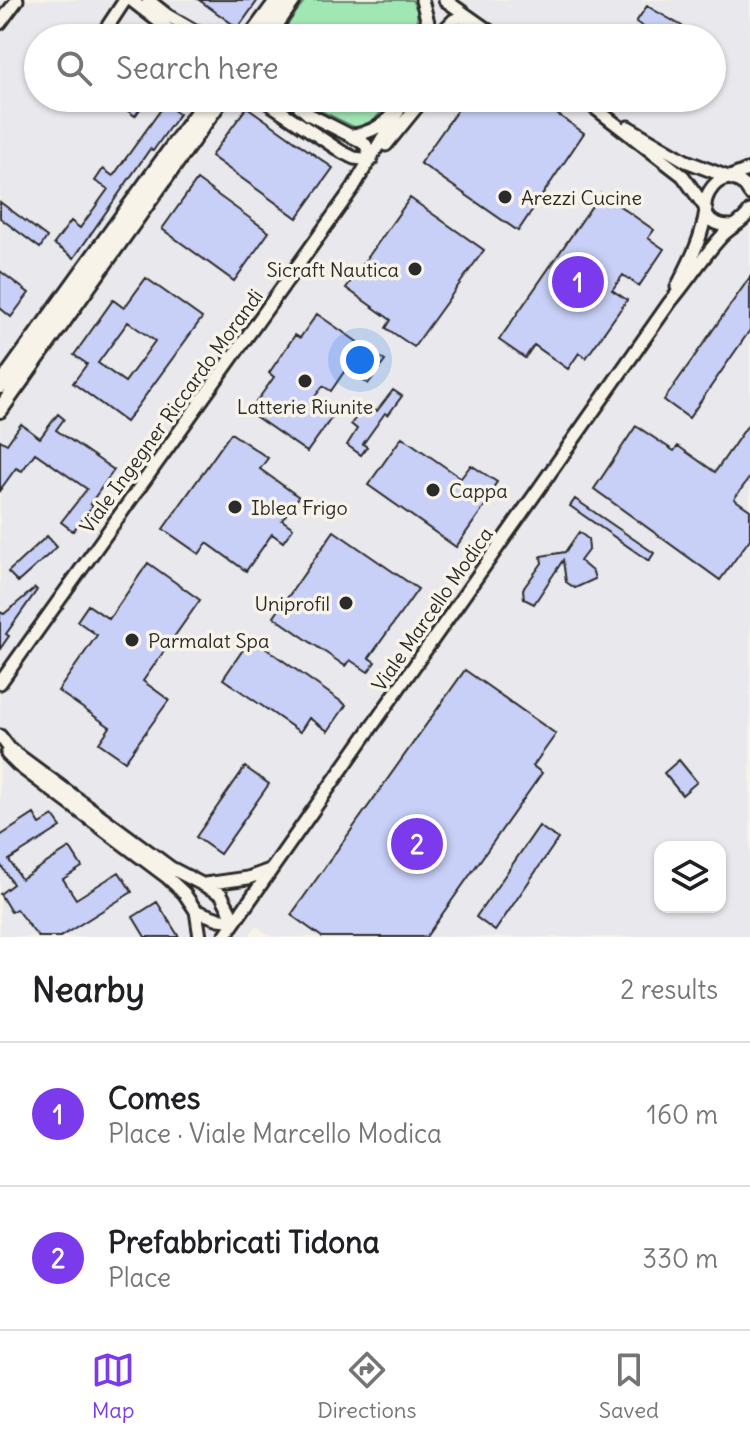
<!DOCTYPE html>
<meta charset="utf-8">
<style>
:root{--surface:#fff;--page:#f6f6f6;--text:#202124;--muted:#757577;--line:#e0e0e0;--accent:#7c3aed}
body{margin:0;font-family:Delius,sans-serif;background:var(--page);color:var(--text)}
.controls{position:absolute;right:24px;bottom:24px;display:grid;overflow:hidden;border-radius:16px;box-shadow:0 2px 6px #0004}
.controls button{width:72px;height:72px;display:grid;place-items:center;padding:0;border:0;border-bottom:2px solid var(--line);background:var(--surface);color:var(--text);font:40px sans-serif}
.you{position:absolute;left:360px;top:360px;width:28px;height:28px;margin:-20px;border:6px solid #fff;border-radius:50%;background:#1a73e8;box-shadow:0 0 0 12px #1a73e833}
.badge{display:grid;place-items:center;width:52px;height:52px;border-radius:50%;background:var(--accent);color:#fff;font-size:26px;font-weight:700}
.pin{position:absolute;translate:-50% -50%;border:4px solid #fff;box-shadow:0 2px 8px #0006}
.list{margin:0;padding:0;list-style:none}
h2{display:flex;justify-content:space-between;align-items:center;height:104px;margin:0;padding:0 32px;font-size:34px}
h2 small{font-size:26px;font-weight:400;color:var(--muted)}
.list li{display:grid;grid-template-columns:52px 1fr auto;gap:24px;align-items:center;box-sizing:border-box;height:144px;padding:0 32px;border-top:2px solid var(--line)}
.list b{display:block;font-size:30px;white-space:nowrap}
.list p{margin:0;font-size:26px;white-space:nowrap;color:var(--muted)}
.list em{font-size:26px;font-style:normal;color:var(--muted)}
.icon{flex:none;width:44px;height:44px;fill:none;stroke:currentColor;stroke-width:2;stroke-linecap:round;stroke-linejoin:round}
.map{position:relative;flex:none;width:750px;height:937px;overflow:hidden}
.search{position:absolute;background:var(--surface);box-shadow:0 2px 6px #0004;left:24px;right:24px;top:24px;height:88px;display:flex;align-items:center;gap:20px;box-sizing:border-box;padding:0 28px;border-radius:44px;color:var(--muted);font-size:30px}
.sheet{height:392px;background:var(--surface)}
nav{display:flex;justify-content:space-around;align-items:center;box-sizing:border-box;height:112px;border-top:2px solid var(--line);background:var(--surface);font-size:22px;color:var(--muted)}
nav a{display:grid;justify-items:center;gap:4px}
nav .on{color:var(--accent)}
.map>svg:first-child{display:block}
.built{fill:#e9e8ec;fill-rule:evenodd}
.green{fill:#a0e7b4;stroke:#668970;stroke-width:2}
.building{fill:#c8d0f7;stroke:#2b2b2b;stroke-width:2;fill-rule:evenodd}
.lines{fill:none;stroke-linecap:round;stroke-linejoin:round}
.minor-casing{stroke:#2b2b2b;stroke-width:17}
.major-casing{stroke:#2b2b2b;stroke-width:20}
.minor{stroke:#f7f3e8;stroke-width:11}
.major{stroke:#f7f3e8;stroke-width:14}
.poi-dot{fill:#2b2b2b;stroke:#f7f3e8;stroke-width:3}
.labels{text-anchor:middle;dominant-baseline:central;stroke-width:7;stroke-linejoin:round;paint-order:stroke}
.poi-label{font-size:20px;fill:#2b2b2b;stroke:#f7f3e8;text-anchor:start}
.street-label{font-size:20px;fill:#2b2b2b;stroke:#f7f3e8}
</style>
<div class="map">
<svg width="750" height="937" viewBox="0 0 750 937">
<rect width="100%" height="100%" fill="#f7f3e8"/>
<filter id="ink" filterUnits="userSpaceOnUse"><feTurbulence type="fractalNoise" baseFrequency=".0125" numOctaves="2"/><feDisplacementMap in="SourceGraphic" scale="16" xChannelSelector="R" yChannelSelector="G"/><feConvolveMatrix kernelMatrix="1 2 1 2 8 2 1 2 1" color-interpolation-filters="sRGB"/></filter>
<g filter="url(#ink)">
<path class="built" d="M0 0H750V937H272L256 926 248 937H0ZM38 38H712V98H38ZM660 847H720V907H660Z"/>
<path class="green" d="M305 0H412L417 10 418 38H278Z
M300 98H394L374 120 356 128 307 104Z"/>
<path class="building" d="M199 0H258L238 28Z
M647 6 682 26 673 38H660L636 22Z
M110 98H148L135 116Z
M466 98H499L514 108 521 98H534L584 133 518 231 420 163Z
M165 104 179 114 153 151 150 149 74 258 54 244 71 221 80 228 108 189 95 181 103 169 113 176Z
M247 107 333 168 297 218 211 156Z
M197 180 269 232 234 281 162 229Z
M601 193 654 230 648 238 664 249 639 286 623 275 612 290 627 300 586 358 579 353 568 369 534 345 525 358 499 340Z
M410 198 484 250 414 347 386 328 391 320 346 288Z
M0 202 47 237 40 248 0 218Z
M0 271 29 293 11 317 0 308Z
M750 277V330L689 418 664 400Z
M146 278 202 318 126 422 73 383 87 364 74 355 113 300 124 308ZM128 322 155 341 125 382 98 363Z
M317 314 385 361 368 384 346 369 331 391 323 386 314 398 335 413 307 452 249 412 274 377 269 373 295 335 300 338Z
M393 390 402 396 388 415 385 413 363 444 367 447 361 455 347 445 357 429 351 424 360 412 364 415 370 407 377 411Z
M58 414 64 419 56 430 114 470 90 504 93 506 73 531 61 522 87 489 35 453 22 471 16 468 0 490V440L7 444 21 424 40 438Z
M750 422V477L734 499 750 510V539L720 580 594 489 636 426 674 451 678 446 715 472Z
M231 433 268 458 260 469 299 497 282 520 293 528 283 542 272 534 246 571 207 543 199 554 163 529Z
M402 437 461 478 471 465 497 482 488 495 491 497 456 547 368 485Z
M575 499 654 553 649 561 570 506Z
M334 531 418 589 369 658 375 662 368 672 350 660 345 666 274 617Z
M579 532 588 539 589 549 580 561 593 572 595 579 575 588 566 582 563 560 534 604 524 599 523 589 542 563 541 556 565 552Z
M47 536 57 547 18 582 8 572Z
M148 563 200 600 143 681 169 700 125 761 99 743 110 727 58 691 97 635 77 621 88 605 109 619Z
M35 588 37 590 6 634 9 636 0 649V612L4 614Z
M251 638 346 705 328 731 309 718 300 732 223 679Z
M465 670 556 734 533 766 542 773 426 937H322L291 915Z
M679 760 697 782 682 795 664 773Z
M245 767 269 784 220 854 196 837Z
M34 814 40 824 53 816 61 827 9 860 21 879 70 848 82 867 63 879 76 899 119 872 132 892 60 937H38L16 909 11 912 0 894 13 884 0 864V836Z
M539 826 558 839 495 931 476 917Z
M157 902 179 937H145L133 917Z"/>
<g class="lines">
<defs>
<path id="minor" d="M131 0 180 38
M148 0 167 15 207 38
M422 0 430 30 428 38
M445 0 499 38
M0 23 17 0
M100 38 125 0
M436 38 454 20 466 15 467 30 465 38
M261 98 342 152 354 158 371 160
M290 98 308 114 359 140 366 145 371 160
M582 98 683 176 705 207
M628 127 686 161 738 181
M353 135C370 133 384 126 395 111
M386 145 424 98
M725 179 750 169
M732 226C675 227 722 145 750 194
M677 287C690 261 702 239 706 210
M0 683 353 188 406 98
M0 736 10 749 171 868 221 894 235 921
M7 754 18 765 167 877 184 893 196 911 219 919 235 921
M205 884 248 878 270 870
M196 911 200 937
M224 937 670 302C688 281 703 256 722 236 731 226 743 223 750 211"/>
<path id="major" d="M250 38 278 0
M266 38 293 0
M0 386 208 98
M0 410 222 98"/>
</defs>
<use href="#minor" class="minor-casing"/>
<use href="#major" class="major-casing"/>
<use href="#minor" class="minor"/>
<use href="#major" class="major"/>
</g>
</g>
<g class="poi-dot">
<circle cx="505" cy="197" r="8"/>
<circle cx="415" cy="269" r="8"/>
<circle cx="305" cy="381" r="8"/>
<circle cx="433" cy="490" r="8"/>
<circle cx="235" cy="507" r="8"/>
<circle cx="346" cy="603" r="8"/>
<circle cx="132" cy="640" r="8"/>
</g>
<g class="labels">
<g class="poi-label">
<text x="521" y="197">Arezzi Cucine</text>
<text x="399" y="269" text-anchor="end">Sicraft Nautica</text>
<text x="305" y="406" text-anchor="middle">Latterie Riunite</text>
<text x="449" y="490">Cappa</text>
<text x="251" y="507">Iblea Frigo</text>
<text x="330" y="603" text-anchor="end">Uniprofil</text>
<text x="148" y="640">Parmalat Spa</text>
</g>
<g class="street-label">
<text transform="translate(171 411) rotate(-54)">Viale Ingegner Riccardo Morandi</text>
<text transform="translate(432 609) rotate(-55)">Viale Marcello Modica</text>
</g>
</g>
</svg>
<div class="controls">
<button><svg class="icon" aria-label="layers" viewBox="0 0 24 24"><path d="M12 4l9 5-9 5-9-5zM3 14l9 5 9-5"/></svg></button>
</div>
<div class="you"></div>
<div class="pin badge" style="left:578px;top:282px">1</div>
<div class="pin badge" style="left:417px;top:844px">2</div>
<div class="search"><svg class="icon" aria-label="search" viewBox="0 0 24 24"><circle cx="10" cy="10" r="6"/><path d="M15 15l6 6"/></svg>Search here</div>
</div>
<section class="sheet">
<h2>Nearby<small>2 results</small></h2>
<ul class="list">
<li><span class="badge">1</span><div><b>Comes</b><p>Place · Viale Marcello Modica</p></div><em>160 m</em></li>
<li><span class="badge">2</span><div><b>Prefabbricati Tidona</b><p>Place</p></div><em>330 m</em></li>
</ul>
</section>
<nav>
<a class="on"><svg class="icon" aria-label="map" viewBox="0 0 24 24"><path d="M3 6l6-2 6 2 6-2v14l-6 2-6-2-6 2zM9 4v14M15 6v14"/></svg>Map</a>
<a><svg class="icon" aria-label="directions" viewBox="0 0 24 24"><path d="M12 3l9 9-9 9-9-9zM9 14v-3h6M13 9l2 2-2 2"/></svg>Directions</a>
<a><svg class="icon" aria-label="saved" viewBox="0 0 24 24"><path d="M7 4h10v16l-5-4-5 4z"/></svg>Saved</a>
</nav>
